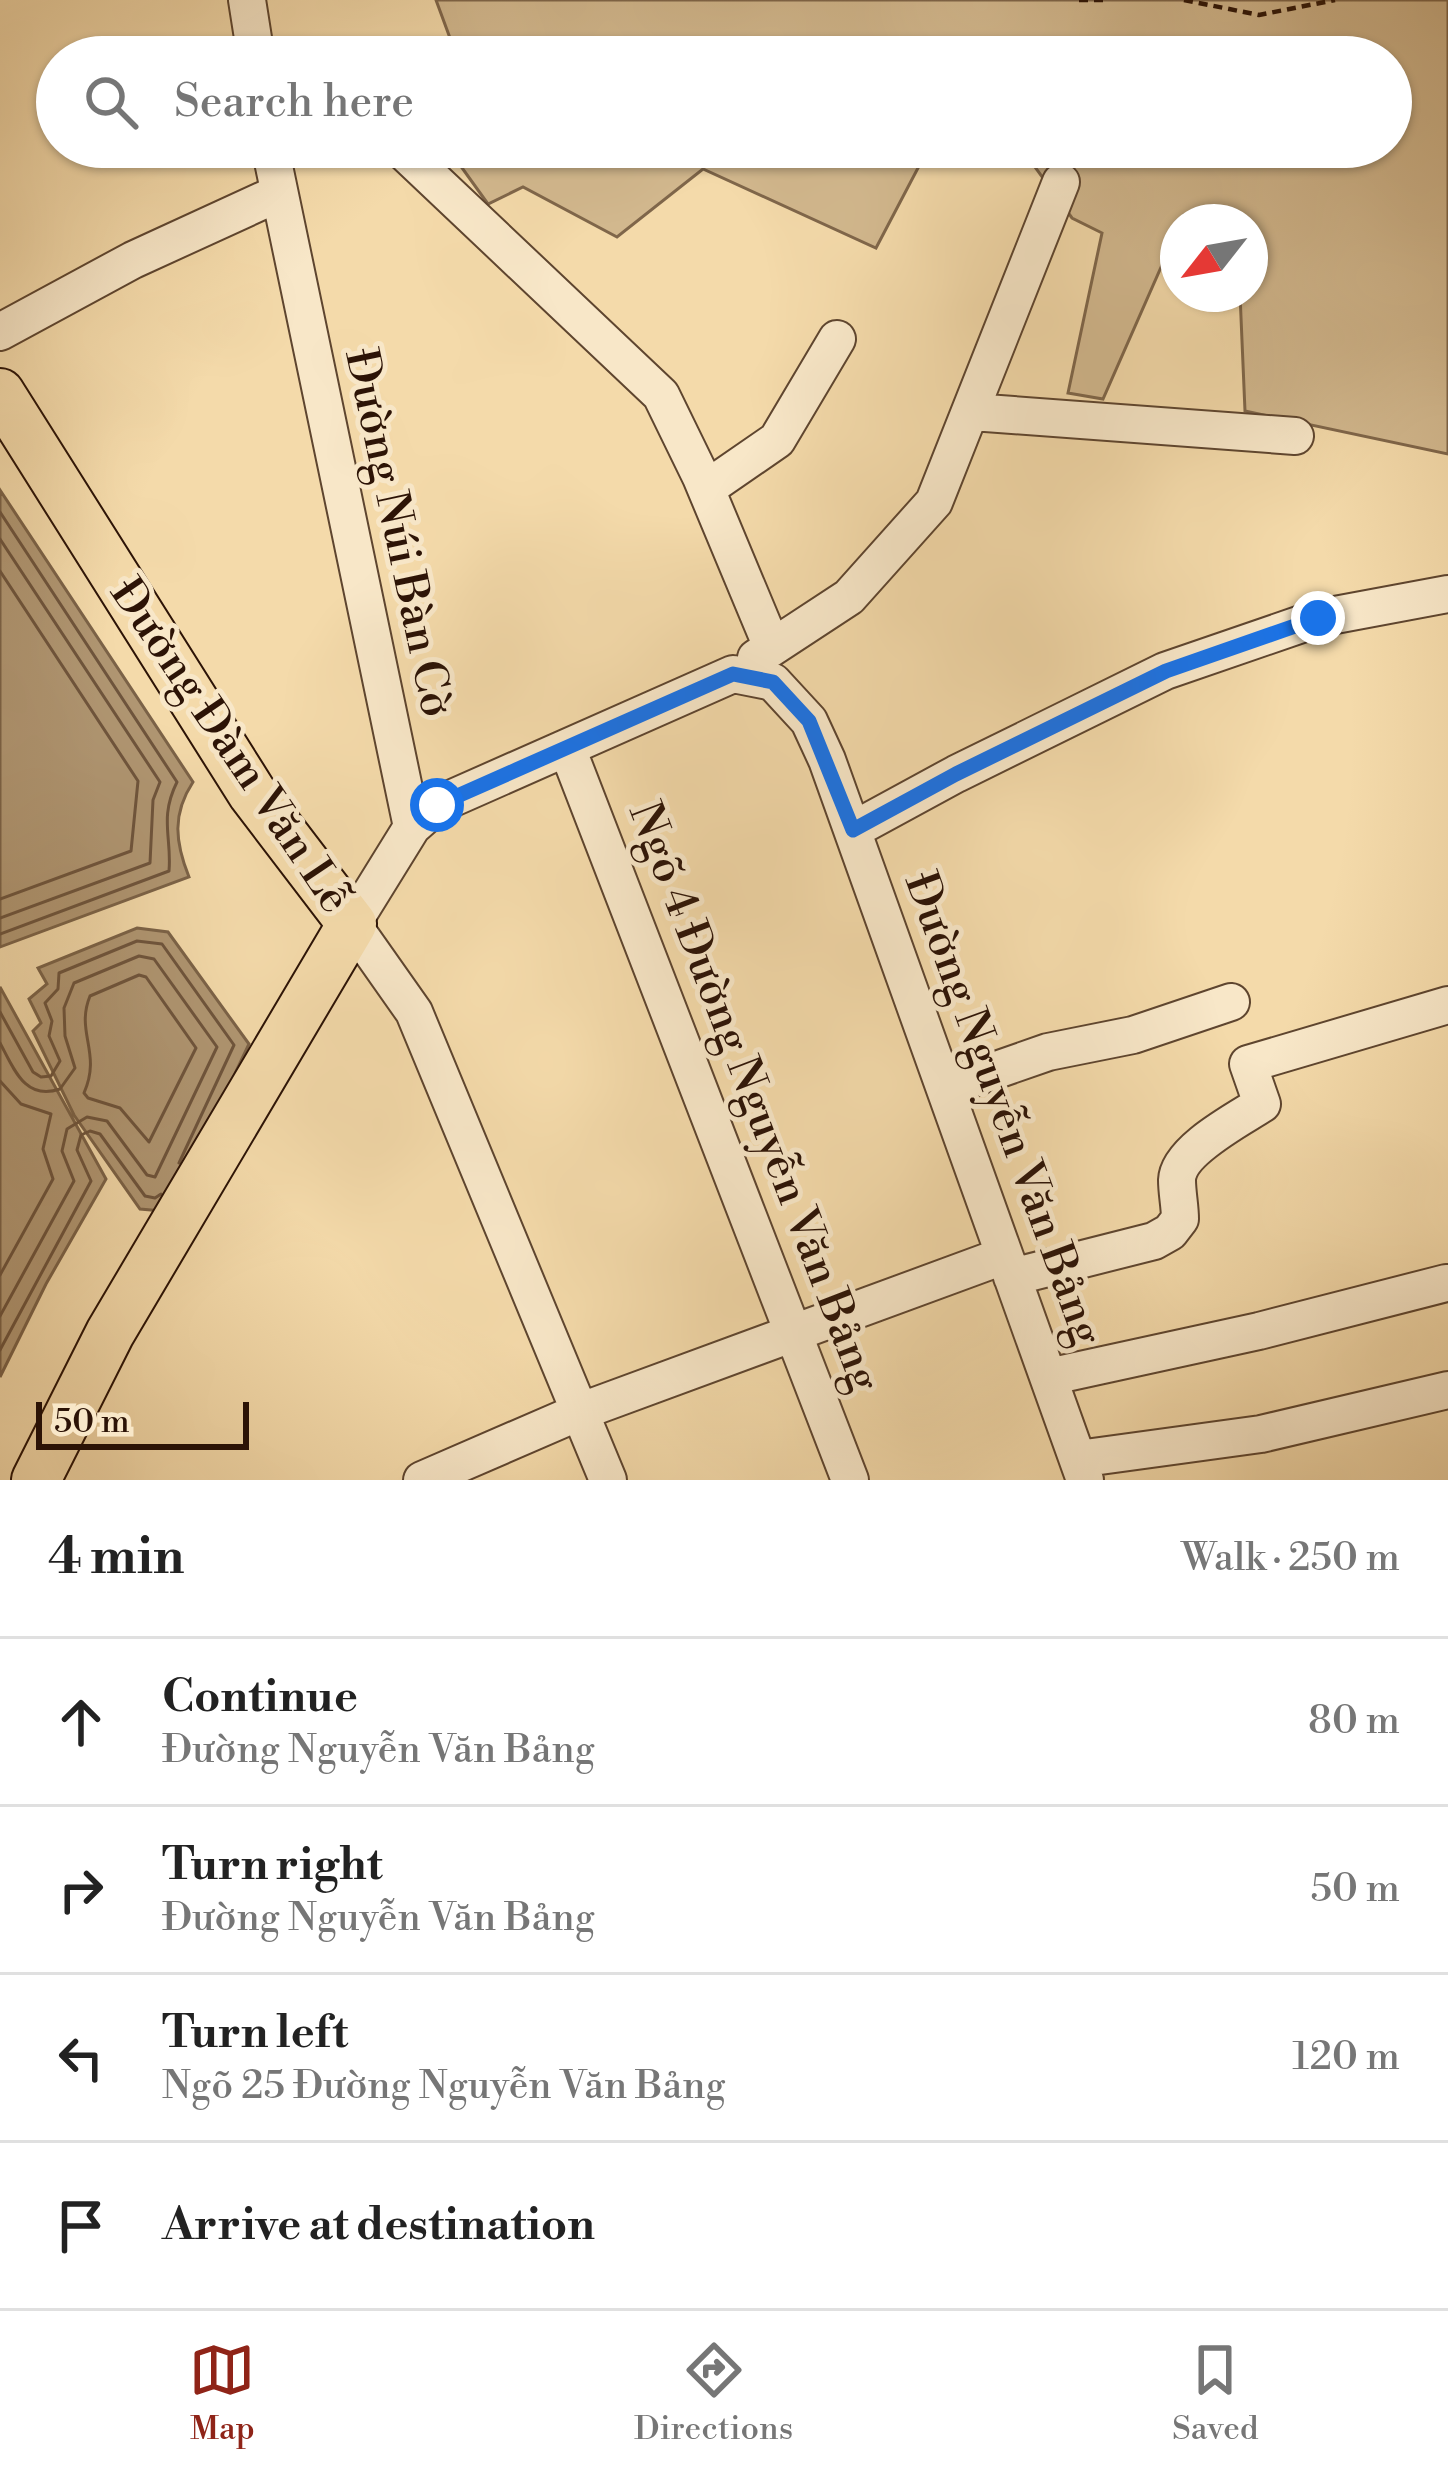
<!DOCTYPE html>
<meta charset="utf-8">
<style>
:root{--surface:#fff;--page:#f6f6f6;--text:#222;--muted:#767676;--line:#e0e0e0;--accent:#8f2418}
body{margin:0;font-family:"Libre Bodoni",serif;background:var(--page);color:var(--text)}
.compass{position:absolute;left:1160px;top:204px;width:108px;height:108px;border-radius:50%;background:var(--surface);box-shadow:0 3px 9px #0004;rotate:239deg}
.scale{position:absolute;left:36px;bottom:30px;width:213px;box-sizing:border-box;padding-left:12px;border:6px solid #2c1306;border-top:0;font-size:33px;line-height:42px;white-space:nowrap;color:#2c1306;-webkit-text-stroke:9px #f8e7c8;paint-order:stroke}
.stop{position:absolute;width:36px;height:36px;margin:-27px;border:9px solid #1a73e8;border-radius:50%;background:#fff}
.stop.end{background:#1a73e8;border-color:#fff;box-shadow:0 3px 12px #0008}
.list{margin:0;padding:0;list-style:none}
h2{display:flex;justify-content:space-between;align-items:center;height:156px;margin:0;padding:0 48px;font-size:51px}
h2 small{font-size:39px;font-weight:400;color:var(--muted)}
.list li{display:grid;grid-template-columns:78px 1fr auto;gap:36px;align-items:center;box-sizing:border-box;height:168px;padding:0 48px;border-top:3px solid var(--line)}
.list b{display:block;font-size:45px;white-space:nowrap}
.list p{margin:0;font-size:39px;white-space:nowrap;color:var(--muted)}
.list em{font-size:39px;font-style:normal;color:var(--muted)}
.icon{flex:none;width:66px;height:66px;fill:none;stroke:currentColor;stroke-width:2;stroke-linecap:round;stroke-linejoin:round}
.map{position:relative;flex:none;width:1448px;height:1480px;overflow:hidden}
.search{position:absolute;background:var(--surface);box-shadow:0 3px 9px #0004;left:36px;right:36px;top:36px;height:132px;display:flex;align-items:center;gap:30px;box-sizing:border-box;padding:0 42px;border-radius:66px;color:var(--muted);font-size:45px}
.sheet{height:828px;background:var(--surface)}
nav{display:flex;justify-content:space-around;align-items:center;box-sizing:border-box;height:168px;border-top:3px solid var(--line);background:var(--surface);font-size:33px;color:var(--muted)}
nav a{display:grid;justify-items:center;gap:6px}
nav .on{color:var(--accent)}
.map>svg:first-child{display:block}
.green{fill:#d2b88e;stroke:#7f664a;stroke-width:3}
.water{fill:#b09672;stroke:#7b6247;stroke-width:3}
.lines{fill:none;stroke-linecap:round;stroke-linejoin:round}
.shore{stroke:#6e543c;stroke-width:3}
.minor-casing{stroke:#5e452f;stroke-width:40}
.major-casing{stroke:#2c1306;stroke-width:52}
.path{stroke:#2c1306;stroke-width:4.5;stroke-dasharray:9 6;stroke-linecap:butt}
.minor{stroke:#f8e7c8;stroke-width:36}
.major{stroke:#f4daaa;stroke-width:48}
.route{stroke:#1a73e8;stroke-width:15}
.labels{text-anchor:middle;dominant-baseline:central;stroke-width:10;stroke-linejoin:round;paint-order:stroke}
.street-label{font-size:45px;fill:#2c1306;stroke:#f8e7c8}
</style>
<div class="map">
<svg width="1448" height="1480" viewBox="0 0 1448 1480">
<rect width="100%" height="100%" fill="#f4daaa"/>
<filter id="stains"><feTurbulence type="fractalNoise" baseFrequency=".00167" numOctaves="4"/><feColorMatrix values="0 0 0 0 .2 0 0 0 0 .09 0 0 0 0 .02 0 0 0 .5 -.17"/></filter>
<radialGradient id="worn" r=".72"><stop offset=".6" stop-color="#630" stop-opacity="0"/><stop offset="1" stop-color="#630" stop-opacity=".3"/></radialGradient>
<path class="green" d="M436 0H1448V454L1245 411 1240 294H1250V222H1236L1235 216 1184 215 1103 399 1068 393 1102 233 1072 218 1030 160 967 147H1391V57H457Z
M447 147H929L876 248 703 169 617 237 523 187 488 204Z"/>
<path class="water" d="M0 490 193 782C172 814 175 842 189 877L0 947Z
M137 928 168 932 249 1044 179 1192 162 1211 140 1209 74 1115 33 1031 41 1023 29 999 47 984 38 968Z
M0 987 106 1179 46 1284 0 1377Z"/>
<g class="lines">
<path class="shore" d="M0 512 177 782C159 818 172 838 169 871L0 934
M0 539 160 782 153 800 150 863 0 918
M0 571 138 781 131 851 0 899
M139 975 146 977 196 1048 149 1142 120 1108 88 1098 84 1093C102 1052 75 1033 90 996Z
M0 1012 33 1072 41 1077 51 1076 60 1061 49 1036 52 1021 45 1003 58 989 59 973 137 941 162 944 234 1045 179 1163
M0 1043C14 1069 25 1101 60 1089L75 1068 65 1036 64 1008 74 983 139 956 154 959 217 1047 155 1177 147 1175 107 1121 87 1117 67 1129 62 1151 74 1181 0 1316
M0 1081 21 1104 51 1114 43 1149 53 1179 0 1275
M0 1350 91 1181 77 1150 81 1135 90 1131 100 1134 145 1196 155 1198 161 1194"/>
<defs>
<path id="minor" d="M247 0 256 57
M270 147 412 827 352 924 414 1012 608 1480
M401 149 661 395 701 477 772 647
M0 332 133 260 277 194
M972 412 1295 436
M706 489 777 440 837 339
M756 658 849 597 934 502 1061 182
M567 748 850 1480
M412 827 437 805 733 674 773 682 809 721 827 760 1085 1480
M853 830 956 774 1165 671 1319 618 1448 594
M945 1088 1048 1052 1133 1035 1231 1002
M1012 1277 1154 1241 1170 1232 1180 1219C1180 1206 1177 1193 1177 1180 1178 1150 1239 1119 1262 1104L1248 1064 1448 1005
M1048 1377 1259 1331 1446 1283
M1078 1459 1261 1434 1448 1390
M422 1480 579 1412 1003 1256"/>
<path id="major" d="M0 393 252 793 352 924 110 1333 36 1480"/>
</defs>
<use href="#minor" class="minor-casing"/>
<use href="#major" class="major-casing"/>
<path class="path" d="M1079 0H1108
M1184 0 1259 15 1335 0"/>
<use href="#minor" class="minor"/>
<use href="#major" class="major"/>
</g>
<g class="lines">
<path class="route" d="M437 805 733 674 773 682 809 721 853 830 956 774 1166 671 1318 618"/>
</g>
<g class="labels">
<g class="street-label">
<text transform="translate(398 533) rotate(78)">Đường Núi Bàn Cờ</text>
<text transform="translate(230 746) rotate(56)">Đường Đàm Văn Lễ</text>
<text transform="translate(754 1097) rotate(69)">Ngõ 4 Đường Nguyễn Văn Bảng</text>
<text transform="translate(1003 1109) rotate(70)">Đường Nguyễn Văn Bảng</text>
</g>
</g>
<rect width="100%" height="100%" filter="url(#stains)"/>
<rect width="100%" height="100%" fill="url(#worn)"/>
</svg>
<svg class="compass" viewBox="-18 -18 36 36"><path d="M0-13l5 13h-10z" fill="#e53935"/><path d="M0 13l5-13h-10z" fill="#767676"/></svg>
<div class="scale">50 m</div>
<div class="stop" style="left:437px;top:805px"></div>
<div class="stop end" style="left:1318px;top:618px"></div>
<div class="search"><svg class="icon" aria-label="search" viewBox="0 0 24 24"><circle cx="10" cy="10" r="6"/><path d="M15 15l6 6"/></svg>Search here</div>
</div>
<section class="sheet">
<h2>4 min<small>Walk · 250 m</small></h2>
<ul class="list">
<li><svg class="icon" aria-label="ahead" viewBox="0 0 24 24"><path d="M12 20V5M6 11l6-6 6 6"/></svg><div><b>Continue</b><p>Đường Nguyễn Văn Bảng</p></div><em>80 m</em></li>
<li><svg class="icon" aria-label="right" viewBox="0 0 24 24"><path d="M7 20v-9h11M14 6l5 5-5 5"/></svg><div><b>Turn right</b><p>Đường Nguyễn Văn Bảng</p></div><em>50 m</em></li>
<li><svg class="icon" aria-label="left" viewBox="0 0 24 24"><path d="M17 20v-9H6M10 6l-5 5 5 5"/></svg><div><b>Turn left</b><p>Ngõ 25 Đường Nguyễn Văn Bảng</p></div><em>120 m</em></li>
<li><svg class="icon" aria-label="arrive" viewBox="0 0 24 24"><path d="M6 21V4h12l-3 4 3 4H6"/></svg><div><b>Arrive at destination</b></div></li>
</ul>
</section>
<nav>
<a class="on"><svg class="icon" aria-label="map" viewBox="0 0 24 24"><path d="M3 6l6-2 6 2 6-2v14l-6 2-6-2-6 2zM9 4v14M15 6v14"/></svg>Map</a>
<a><svg class="icon" aria-label="directions" viewBox="0 0 24 24"><path d="M12 3l9 9-9 9-9-9zM9 14v-3h6M13 9l2 2-2 2"/></svg>Directions</a>
<a><svg class="icon" aria-label="saved" viewBox="0 0 24 24"><path d="M7 4h10v16l-5-4-5 4z"/></svg>Saved</a>
</nav>
